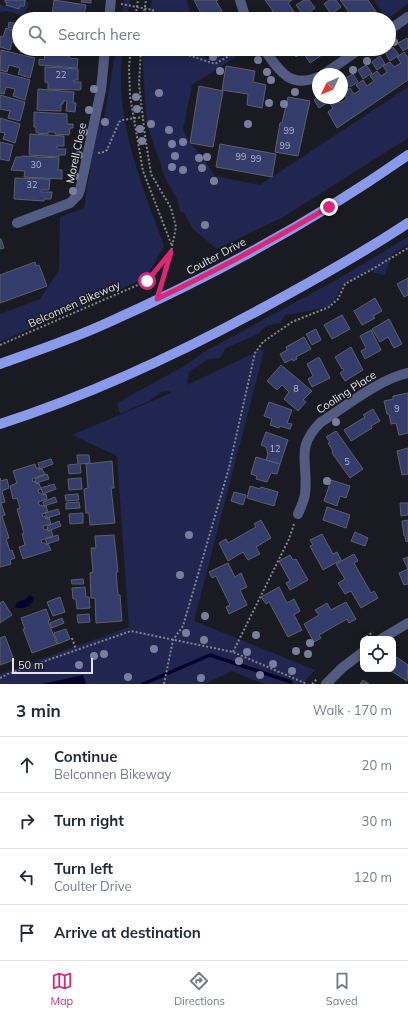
<!DOCTYPE html>
<meta charset="utf-8">
<style>
:root{--surface:#fff;--page:#f6f6f7;--text:#1f2937;--muted:#747a83;--line:#e0e1e3;--accent:#db2777}
body{margin:0;font-family:Mulish,sans-serif;background:var(--page);color:var(--text)}
.controls{position:absolute;right:12px;bottom:12px;display:grid;overflow:hidden;border-radius:8px;box-shadow:0 2px 10px #0003}
.controls button{width:36px;height:36px;display:grid;place-items:center;padding:0;border:0;border-bottom:1px solid var(--line);background:var(--surface);color:var(--text);font:20px sans-serif}
.compass{position:absolute;left:312px;top:68px;width:36px;height:36px;border-radius:50%;background:var(--surface);box-shadow:0 2px 10px #0003;rotate:226deg}
.scale{position:absolute;left:12px;bottom:10px;width:81px;box-sizing:border-box;padding-left:4px;border:2px solid #e2e3e8;border-top:0;font-size:11px;line-height:14px;white-space:nowrap;color:#e2e3e8;-webkit-text-stroke:3px #1a1b22;paint-order:stroke}
.stop{position:absolute;width:12px;height:12px;margin:-9px;border:3px solid #db2777;border-radius:50%;background:#fff}
.stop.end{background:#db2777;border-color:#fff;box-shadow:0 1px 4px #0008}
.list{margin:0;padding:0;list-style:none}
h2{display:flex;justify-content:space-between;align-items:center;height:52px;margin:0;padding:0 16px;font-size:17px}
h2 small{font-size:13px;font-weight:400;color:var(--muted)}
.list li{display:grid;grid-template-columns:26px 1fr auto;gap:12px;align-items:center;box-sizing:border-box;height:56px;padding:0 16px;border-top:1px solid var(--line)}
.list b{display:block;font-size:15px;white-space:nowrap}
.list p{margin:0;font-size:13px;white-space:nowrap;color:var(--muted)}
.list em{font-size:13px;font-style:normal;color:var(--muted)}
.icon{flex:none;width:22px;height:22px;fill:none;stroke:currentColor;stroke-width:2;stroke-linecap:round;stroke-linejoin:round}
.map{position:relative;flex:none;width:408px;height:684px;overflow:hidden}
.search{position:absolute;background:var(--surface);box-shadow:0 2px 10px #0003;left:12px;right:12px;top:12px;height:44px;display:flex;align-items:center;gap:10px;box-sizing:border-box;padding:0 14px;border-radius:22px;color:var(--muted);font-size:15px}
.sheet{height:276px;background:var(--surface)}
nav{display:flex;justify-content:space-around;align-items:center;box-sizing:border-box;height:56px;border-top:1px solid var(--line);background:var(--surface);font-size:11px;color:var(--muted)}
nav a{display:grid;justify-items:center;gap:2px}
nav .on{color:var(--accent)}
.map>svg:first-child{display:block}
.green{fill:#202650}
.water{fill:#05032c}
.lines{fill:none;stroke-linecap:round;stroke-linejoin:round}
.stream{stroke:#05032c;stroke-width:3.5}
.building{fill:#333c6b;stroke:#5d5f67}
.path{stroke:#84858b;stroke-width:2;stroke-dasharray:2 2;stroke-linecap:butt}
.minor{stroke:#525b82;stroke-width:10}
.major{stroke:#8a9aeb;stroke-width:10}
.tree{fill:#787e9c}
.route{stroke:#db2777;stroke-width:5}
.labels{text-anchor:middle;dominant-baseline:central;stroke-width:3;stroke-linejoin:round;paint-order:stroke}
.number-label{font-size:9px;fill:#b6b9c9}
.street-label{font-size:11px;fill:#e2e3e8;stroke:#1a1b22}
</style>
<div class="map">
<svg width="408" height="684" viewBox="0 0 408 684">
<rect width="100%" height="100%" fill="#1a1b22"/>
<path class="green" d="M124 0H130L127 19H121Z
M152 0H187L191 19H148Z
M374 0H408V4L390 17 385 14 384 15Z
M26 2 29 3 24 16 5 11 0 13V4L4 6 6 5 25 6Z
M116 49H123C113 117 141 183 164 246L146 278 0 342V314L40 299 59 270 60 217 84 208 92 156 101 116V136Z
M143 49H201L205 58 213 60 231 49H244L245 51 192 85 183 129 190 143 202 156 215 176 260 185 408 87V138L285 216 217 249 193 229 184 213 180 211 177 199 166 180 147 124 142 54Z
M408 237V245L393 254 385 275 375 273 369 270 343 285 336 298 330 306 314 310 285 315 280 323 266 326 258 334 226 348 220 358 208 359 189 372 187 385 262 349 264 351 194 621 315 670 302 684H264L232 671 205 684H0V674L129 627 117 456 72 435 171 393 169 391 161 392 149 401 120 414 117 403 186 365 204 352 336 280Z"/>
<path class="water" d="M29 595 32 596 34 598C31 607 23 610 15 607L17 602 26 599Z
M83 675 86 684H42Z"/>
<g class="lines">
<path class="stream" d="M143 684 210 655 291 682"/>
</g>
<path class="building" d="M5 0H25V3L24 6H20L19 9 6 5 7 3 5 2Z
M54 0 86 5 84 15 80 14V17L87 18 88 15H91V19H55L56 16 52 15Z
M82 0H91V3L81 2Z
M194 0H218L216 1 222 11 220 12 224 19H204Z
M265 0H292L288 3 299 19H273L269 14 273 11Z
M304 0H309L315 8 304 16 296 5Z
M329 0H336L341 7 331 14 324 4Z
M340 0H368L379 16 374 19H354Z
M9 22 18 24 16 29 8 27Z
M6 28 19 32V44L12 42 10 50 0 47V39L1 36 3 37Z
M407 38 408 40V48L403 51 398 43Z
M393 47 399 55 390 61 385 52Z
M21 49H33L31 55 20 52Z
M39 49H81L80 55 70 54 69 58 78 59 77 68 39 65V59L44 60 45 54 39 53Z
M213 49H230L218 57Z
M291 49H328L329 50 310 63 303 52 296 57Z
M1 50 35 58 30 78 18 74 20 68 9 65 7 72 0 70Z
M404 52 408 58V80L337 128 328 112 333 108 326 98H336L340 103 347 99 343 93 350 88 354 94 360 90 356 85 363 80 367 86 374 81 370 76 377 71 381 76 387 72 383 66 390 62 394 67 401 63 397 57Z
M380 56 385 64 377 70 372 62Z
M366 65 372 73 363 79 358 70Z
M226 66 255 71 253 82 266 85 262 108 247 105 248 94 222 90Z
M45 67 78 69V80H74V82H81V89L80 90 48 89V83L45 82Z
M0 72 30 80 25 100 13 96 15 89 6 87 4 94 0 93Z
M353 74 358 82 350 87 344 79Z
M199 86 223 91 213 147 190 143Z
M38 89 74 92 73 103H76L75 112 66 111 67 101H63V104H61V111L37 110Z
M0 95 25 102 20 121 8 118 10 111 0 109Z
M288 97 310 101 298 156 275 152 280 123H282Z
M318 97 324 98 327 103 319 108 314 100Z
M34 112 67 114V124H73V128H70L69 135 55 134V132H48V134L38 133 36 132V127H34Z
M0 118 20 124 15 143 3 139 5 133 0 132Z
M30 134 64 136V146H57V149H66L65 155H59V157L29 155Z
M0 142 13 145 9 161 0 159Z
M220 144 276 154 272 177 216 167Z
M22 156 59 158 58 170H62V179L24 177 25 171 11 170 16 157H22Z
M15 178 50 179 49 190H41V192H52L51 199H44V201L14 199Z
M0 239H1L4 248 0 249Z
M35 262 36 266 39 265 47 286 0 303V275Z
M408 278V295L404 297 397 284Z
M375 298 382 311 373 316 375 318 362 325 354 311Z
M342 315 350 329 332 339 324 325Z
M389 319 402 344 394 348 388 337 380 342 372 329Z
M316 329 321 340 312 345 306 334Z
M371 330 381 350 365 359 361 351 366 348 360 336Z
M304 337 311 349 296 357 297 359 293 361 292 359 285 363 280 354 287 350 286 347Z
M351 347 363 370 345 381 340 373 344 370 343 368 342 369 335 357Z
M319 357 330 378 312 387 308 379 313 376 307 364Z
M281 365 312 391 303 400 306 402 298 411 284 399 289 392 282 385 277 390 267 381Z
M408 393V433L399 435 396 423 391 424 389 414H387L384 401 393 399V396Z
M269 402 292 410 287 423 292 424 290 429 280 426 279 428 270 425 272 419 264 416Z
M373 409 380 421 371 426 372 428 351 441 344 430 365 417 363 415Z
M336 431 363 469 350 478 332 453 333 451 328 443 330 442 326 437Z
M266 432 288 440 280 464 266 460 268 454 266 447 261 445Z
M408 448V474L402 475 397 451Z
M77 455H89L90 463 80 464 81 473 69 474 68 465 78 464Z
M256 457 280 464 277 474 271 473 267 482 256 479 257 476 251 474Z
M51 459 53 464 40 469 38 463Z
M112 461 114 488H111L115 523 90 525 89 513H86L84 489 88 488 86 464Z
M35 464 36 468H39V470L42 469 45 474 32 479 33 482 35 481 36 484 39 483 41 489 38 490 39 493H41L42 495 46 494 47 499 38 502 40 506 42 505 43 507 46 506 48 512 42 514 43 517 45 516 46 519 49 518 51 524 43 526 44 530 47 529 48 531 51 530 53 536 41 540 42 543H45L46 545 48 544 51 550 23 559 19 547 25 545 22 534 24 533 17 509 20 508 17 498 13 499 10 486 17 483 13 471Z
M47 474 49 479 36 483 35 479Z
M0 478 1 481 7 479 9 488 2 491 5 502 1 503 5 515 2 516 9 538 6 539 10 551 12 550 15 558 10 560 11 564 0 567Z
M81 478 82 489 69 490 68 479Z
M331 480 350 486 346 498 340 496 337 506 324 501Z
M54 484 56 489 43 494 41 488Z
M250 486 260 489 261 487 278 492 274 506 247 498Z
M234 492 246 495 243 505 231 501Z
M78 494 79 500 66 501 65 495Z
M55 497 57 502 44 506 43 502Z
M79 502 80 508 66 509V503Z
M400 503H408V515L401 516Z
M327 507 350 515 346 528 323 520Z
M58 509 60 514 47 518 45 513Z
M83 513V523L70 524 69 514Z
M261 520 271 538 256 547 260 554 248 560 243 552 228 561 219 543 226 539 228 543 256 527 254 524Z
M408 520V541L406 542 405 536H404L402 521Z
M59 521 61 526 48 531 47 526Z
M355 532 368 538 365 546 351 541Z
M322 534 333 554 337 552 341 560 323 570 310 546 313 545 310 540Z
M58 535 59 540 47 544 45 539Z
M114 535 118 572H116L117 584 118 595H120L122 621 96 623 95 598H91L90 573 93 572 91 548H96L95 536Z
M354 554 358 561 354 563 371 593 374 591 378 598 361 608 351 591 345 594 338 583 345 579 336 564Z
M290 555 293 560 296 559 308 580 290 590 286 583 290 581 279 561Z
M408 557V584L404 585 399 573 408 569 403 559Z
M228 563 235 577 241 573 247 587 240 590 247 605 229 614 226 607 230 605 216 576 212 578 209 572Z
M83 579 84 584H72L71 580Z
M85 587 86 597H89L90 608 77 609 76 599H73L72 588Z
M279 587 287 603 294 599 300 611 294 615 302 630 288 637 269 602 266 604 261 597Z
M60 597 65 612 53 616 47 602Z
M3 601 12 615 0 623V603Z
M346 602 356 619 349 623 347 619 319 635 321 638 314 642 304 624 319 615 315 610 327 603 331 610Z
M46 609 50 620 48 621 57 644 32 653 23 629H25L21 618Z
M89 614 90 622 78 623 77 615Z
M62 618 64 623 52 628 50 623Z
M66 629 70 639 58 644 54 633Z
M5 636 14 660 0 665V638Z
M395 656 408 665 407 681 388 669H393V659Z
M363 680 369 684H360Z"/>
<g class="lines">
<path class="path" d="M121 4 153 10 152 19
M97 19 98 11
M135 19 138 0
M143 19 146 0
M131 49 129 67 130 96 143 171 172 246
M170 49 215 64 241 49
M98 153 104 152 107 150 119 122 122 120 143 117
M161 286 170 254
M0 345 147 281 171 252 176 227 171 208 151 174 145 136 139 84 141 49
M72 638 76 650
M363 639 373 632
M233 652 289 539 294 524
M0 678 8 674 131 631 233 652 307 684
M164 684 173 640 183 626 229 468 255 353 263 342 292 322 329 307 338 299 345 284 369 271 408 248
M312 684 317 679"/>
<path class="minor" d="M240 0 246 19
M109 19 111 0
M389 30 408 17
M264 49C279 70 289 89 318 77
M324 74 360 49
M17 223 70 203 78 195 80 190 101 90 105 49
M298 514C301 507 304 501 305 494 309 463 294 448 321 422 346 406 380 379 408 373
M381 639 408 623
M326 684 342 668 363 652"/>
<path class="major" d="M0 364C36 351 72 339 107 323 212 276 314 221 408 155
M0 424C90 395 176 355 259 310 309 283 360 255 408 223"/>
</g>
<g class="tree">
<circle cx="394" cy="42" r="4"/>
<circle cx="213" cy="57" r="4"/>
<circle cx="258" cy="60" r="4"/>
<circle cx="367" cy="61" r="4"/>
<circle cx="353" cy="70" r="4"/>
<circle cx="220" cy="71" r="4"/>
<circle cx="267" cy="72" r="4"/>
<circle cx="271" cy="80" r="4"/>
<circle cx="94" cy="89" r="4"/>
<circle cx="295" cy="92" r="4"/>
<circle cx="159" cy="93" r="4"/>
<circle cx="136" cy="97" r="4"/>
<circle cx="269" cy="103" r="4"/>
<circle cx="284" cy="104" r="4"/>
<circle cx="137" cy="109" r="4"/>
<circle cx="89" cy="110" r="4"/>
<circle cx="105" cy="122" r="4"/>
<circle cx="151" cy="124" r="4"/>
<circle cx="248" cy="124" r="4"/>
<circle cx="140" cy="129" r="4"/>
<circle cx="169" cy="130" r="4"/>
<circle cx="84" cy="132" r="4"/>
<circle cx="142" cy="141" r="4"/>
<circle cx="183" cy="142" r="4"/>
<circle cx="172" cy="144" r="4"/>
<circle cx="79" cy="155" r="4"/>
<circle cx="175" cy="156" r="4"/>
<circle cx="207" cy="157" r="4"/>
<circle cx="199" cy="158" r="4"/>
<circle cx="172" cy="167" r="4"/>
<circle cx="202" cy="168" r="4"/>
<circle cx="183" cy="170" r="4"/>
<circle cx="75" cy="176" r="4"/>
<circle cx="214" cy="181" r="4"/>
<circle cx="73" cy="191" r="4"/>
<circle cx="205" cy="225" r="4"/>
<circle cx="336" cy="422" r="4"/>
<circle cx="327" cy="481" r="4"/>
<circle cx="189" cy="535" r="4"/>
<circle cx="180" cy="575" r="4"/>
<circle cx="205" cy="616" r="4"/>
<circle cx="186" cy="633" r="4"/>
<circle cx="256" cy="635" r="4"/>
<circle cx="204" cy="640" r="4"/>
<circle cx="310" cy="643" r="4"/>
<circle cx="154" cy="649" r="4"/>
<circle cx="296" cy="651" r="4"/>
<circle cx="247" cy="652" r="4"/>
<circle cx="104" cy="654" r="4"/>
<circle cx="308" cy="654" r="4"/>
<circle cx="94" cy="656" r="4"/>
<circle cx="239" cy="661" r="4"/>
<circle cx="273" cy="664" r="4"/>
<circle cx="79" cy="665" r="4"/>
<circle cx="292" cy="671" r="4"/>
<circle cx="260" cy="675" r="4"/>
<circle cx="128" cy="677" r="4"/>
<circle cx="201" cy="678" r="4"/>
</g>
<g class="lines">
<path class="route" d="M147 281 171 252 157 299C216 271 273 240 329 207"/>
</g>
<g class="labels">
<g class="number-label">
<text x="61" y="74">22</text>
<text x="289" y="130">99</text>
<text x="285" y="145">99</text>
<text x="241" y="156">99</text>
<text x="256" y="158">99</text>
<text x="36" y="164">30</text>
<text x="32" y="184">32</text>
<text x="296" y="388">8</text>
<text x="397" y="408">9</text>
<text x="275" y="448">12</text>
<text x="347" y="461">5</text>
</g>
<g class="street-label">
<text transform="translate(76 153) rotate(-78)">Morell Close</text>
<text transform="translate(216 256) rotate(-28)">Coulter Drive</text>
<text transform="translate(74 304) rotate(-24)">Belconnen Bikeway</text>
<text transform="translate(346 392) rotate(-33)">Cooling Place</text>
</g>
</g>
</svg>
<div class="controls">
<button><svg class="icon" aria-label="locate" viewBox="0 0 24 24"><circle cx="12" cy="12" r="6"/><path d="M12 2v4M12 18v4M2 12h4M18 12h4"/></svg></button>
</div>
<svg class="compass" viewBox="-18 -18 36 36"><path d="M0-13l5 13h-10z" fill="#e53935"/><path d="M0 13l5-13h-10z" fill="#747a83"/></svg>
<div class="scale">50 m</div>
<div class="stop" style="left:147px;top:281px"></div>
<div class="stop end" style="left:329px;top:207px"></div>
<div class="search"><svg class="icon" aria-label="search" viewBox="0 0 24 24"><circle cx="10" cy="10" r="6"/><path d="M15 15l6 6"/></svg>Search here</div>
</div>
<section class="sheet">
<h2>3 min<small>Walk · 170 m</small></h2>
<ul class="list">
<li><svg class="icon" aria-label="ahead" viewBox="0 0 24 24"><path d="M12 20V5M6 11l6-6 6 6"/></svg><div><b>Continue</b><p>Belconnen Bikeway</p></div><em>20 m</em></li>
<li><svg class="icon" aria-label="right" viewBox="0 0 24 24"><path d="M7 20v-9h11M14 6l5 5-5 5"/></svg><div><b>Turn right</b></div><em>30 m</em></li>
<li><svg class="icon" aria-label="left" viewBox="0 0 24 24"><path d="M17 20v-9H6M10 6l-5 5 5 5"/></svg><div><b>Turn left</b><p>Coulter Drive</p></div><em>120 m</em></li>
<li><svg class="icon" aria-label="arrive" viewBox="0 0 24 24"><path d="M6 21V4h12l-3 4 3 4H6"/></svg><div><b>Arrive at destination</b></div></li>
</ul>
</section>
<nav>
<a class="on"><svg class="icon" aria-label="map" viewBox="0 0 24 24"><path d="M3 6l6-2 6 2 6-2v14l-6 2-6-2-6 2zM9 4v14M15 6v14"/></svg>Map</a>
<a><svg class="icon" aria-label="directions" viewBox="0 0 24 24"><path d="M12 3l9 9-9 9-9-9zM9 14v-3h6M13 9l2 2-2 2"/></svg>Directions</a>
<a><svg class="icon" aria-label="saved" viewBox="0 0 24 24"><path d="M7 4h10v16l-5-4-5 4z"/></svg>Saved</a>
</nav>
